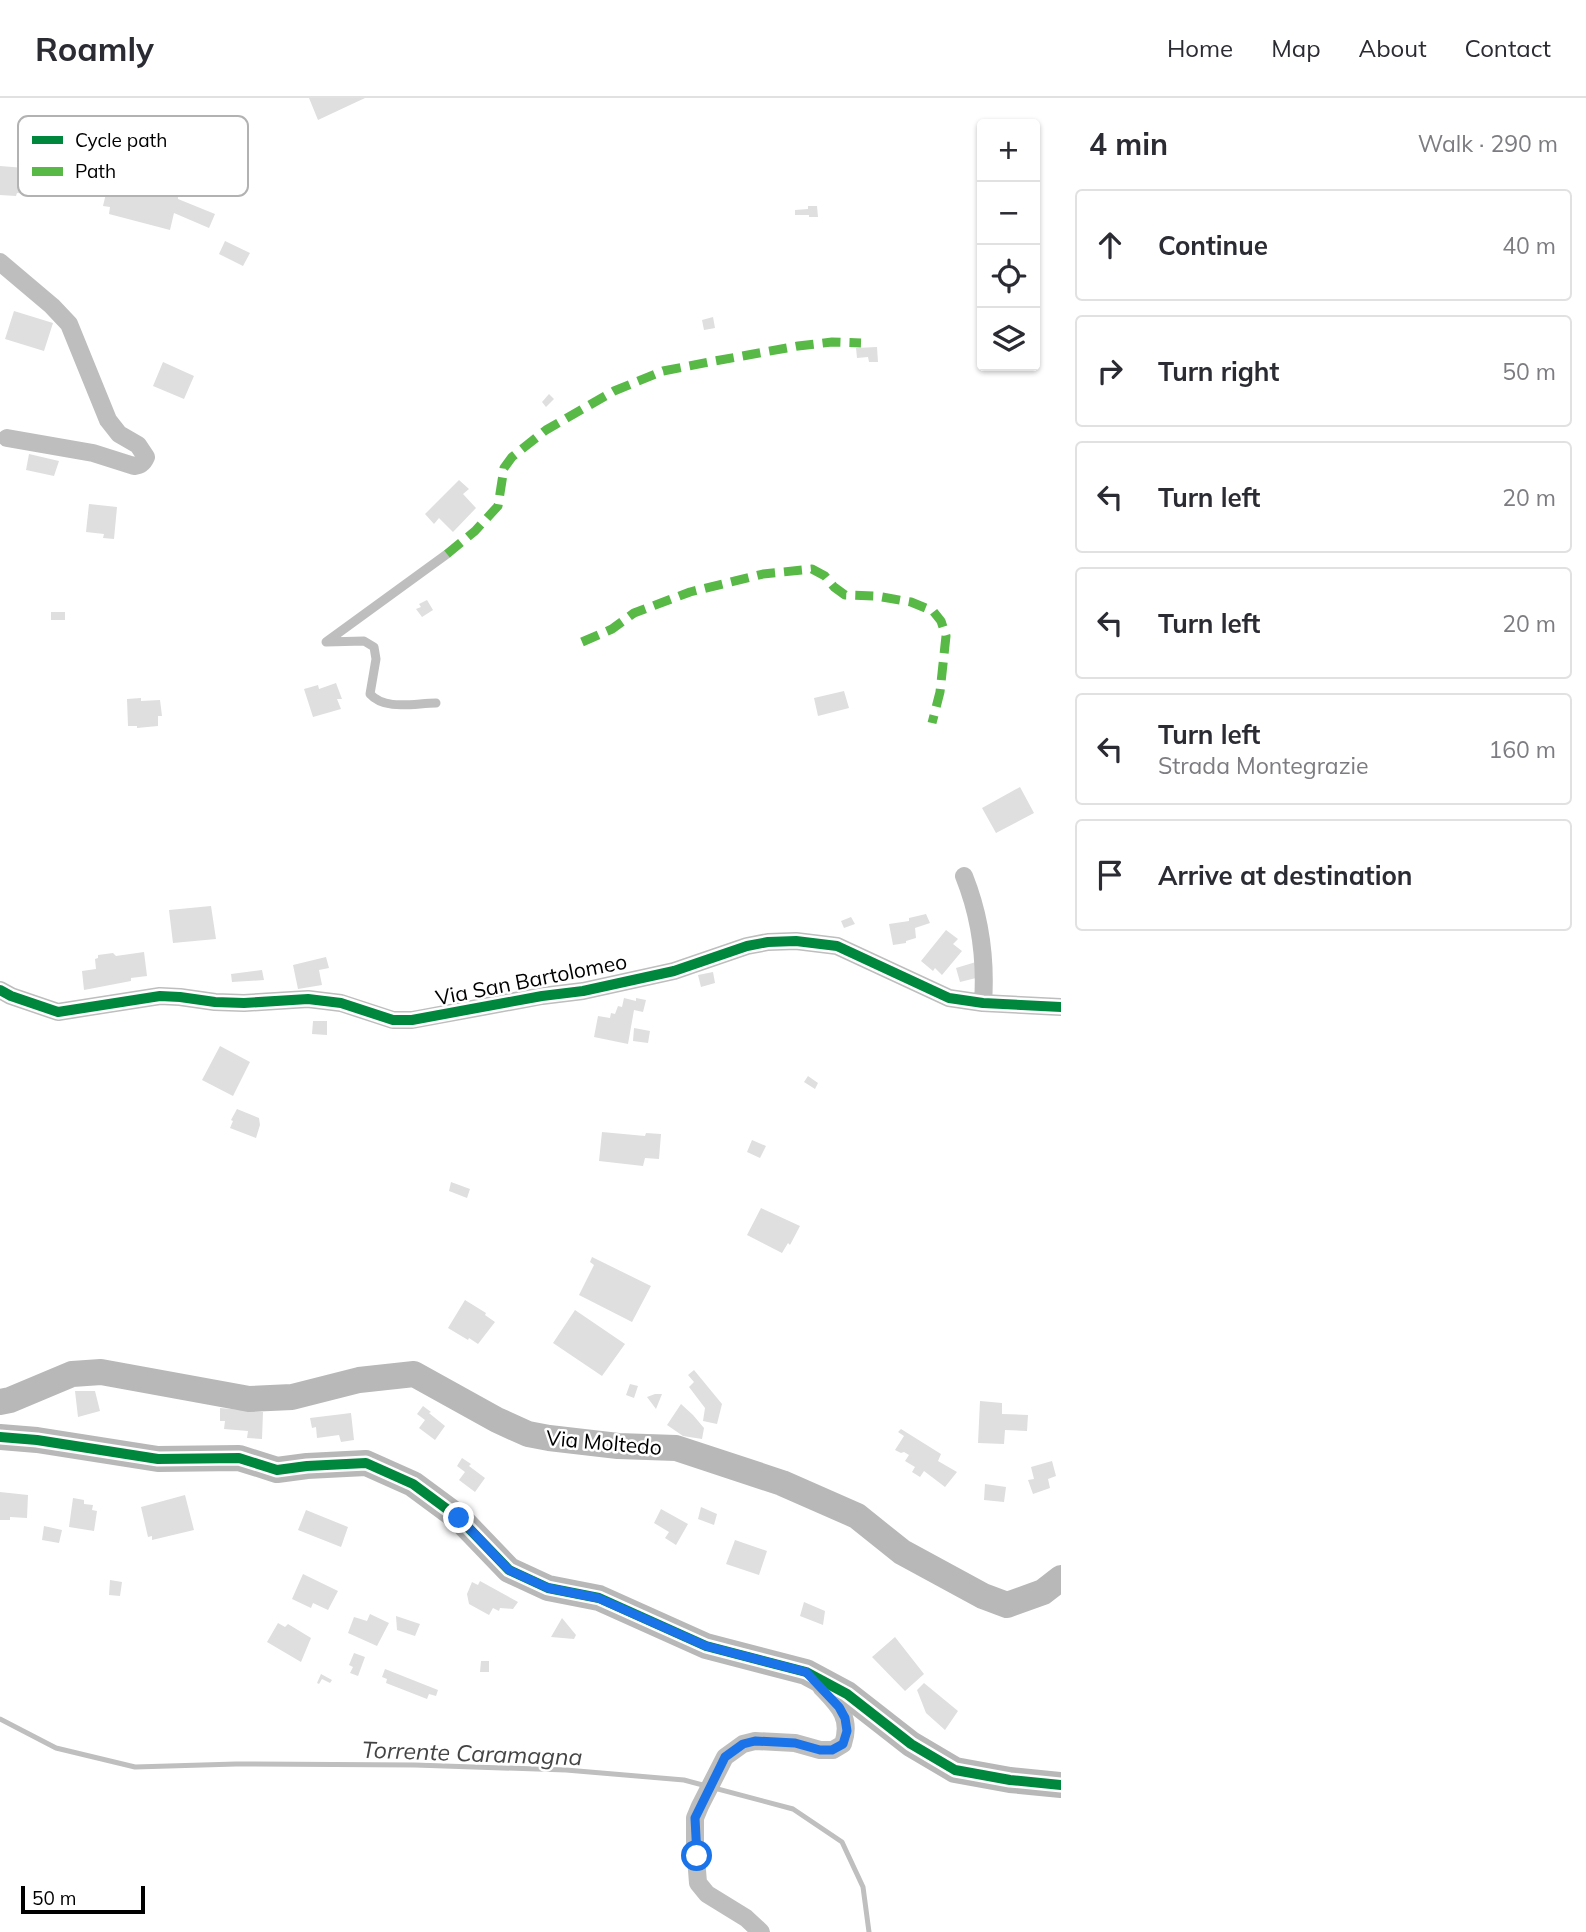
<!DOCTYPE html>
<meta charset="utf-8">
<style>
:root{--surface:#fff;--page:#f2f2f3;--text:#2b2b33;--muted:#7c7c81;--line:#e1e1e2}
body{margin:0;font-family:Mulish,sans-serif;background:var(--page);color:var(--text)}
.controls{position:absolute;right:21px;top:21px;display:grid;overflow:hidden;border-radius:7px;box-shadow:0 2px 5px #0004}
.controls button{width:63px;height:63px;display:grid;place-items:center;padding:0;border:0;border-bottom:2px solid var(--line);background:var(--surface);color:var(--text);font:35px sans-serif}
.scale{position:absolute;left:21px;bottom:18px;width:124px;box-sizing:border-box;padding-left:7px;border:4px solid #000;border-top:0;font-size:19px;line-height:24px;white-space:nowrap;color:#000;-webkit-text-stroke:5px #fff;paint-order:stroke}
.stop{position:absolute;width:21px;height:21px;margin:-16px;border:5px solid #1a73e8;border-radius:50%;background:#fff}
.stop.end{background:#1a73e8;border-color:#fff;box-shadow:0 2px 7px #0008}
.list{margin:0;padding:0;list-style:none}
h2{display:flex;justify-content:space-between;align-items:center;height:91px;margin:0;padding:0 28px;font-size:30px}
h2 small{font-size:23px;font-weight:400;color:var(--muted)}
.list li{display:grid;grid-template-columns:46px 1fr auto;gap:21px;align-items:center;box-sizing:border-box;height:112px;margin:0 14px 14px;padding:0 14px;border:2px solid var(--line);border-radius:7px}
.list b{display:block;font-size:26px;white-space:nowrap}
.list p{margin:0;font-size:23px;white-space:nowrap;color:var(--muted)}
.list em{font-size:23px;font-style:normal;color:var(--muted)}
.icon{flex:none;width:38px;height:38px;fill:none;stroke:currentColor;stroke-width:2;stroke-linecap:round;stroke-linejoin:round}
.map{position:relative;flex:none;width:1061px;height:1834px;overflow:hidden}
header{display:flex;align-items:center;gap:42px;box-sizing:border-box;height:98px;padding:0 35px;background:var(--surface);border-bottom:2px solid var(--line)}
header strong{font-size:33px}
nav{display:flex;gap:38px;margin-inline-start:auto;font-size:24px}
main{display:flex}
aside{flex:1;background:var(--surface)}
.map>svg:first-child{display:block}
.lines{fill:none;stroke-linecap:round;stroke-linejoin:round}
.stream{stroke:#bfbfbf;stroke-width:5}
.building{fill:#dfdfdf}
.lane{stroke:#bebebe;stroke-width:9}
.street{stroke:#bebebe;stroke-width:18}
.secondary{stroke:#b8b8b8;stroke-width:26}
.quiet{stroke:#58b947;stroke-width:9;stroke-dasharray:18 9;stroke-linecap:butt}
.cycleway-casing{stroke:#fff;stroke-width:15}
.cycleway{stroke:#00873e;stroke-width:10}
.route{stroke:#1a73e8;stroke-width:9}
.labels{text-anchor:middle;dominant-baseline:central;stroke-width:5;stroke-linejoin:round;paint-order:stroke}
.street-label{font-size:21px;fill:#000;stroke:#fff}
.water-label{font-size:23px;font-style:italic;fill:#444;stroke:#fff}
.key{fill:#fff;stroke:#b2b2b2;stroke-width:2}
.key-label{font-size:19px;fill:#000}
</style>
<header>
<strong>Roamly</strong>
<nav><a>Home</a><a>Map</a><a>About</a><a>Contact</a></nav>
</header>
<main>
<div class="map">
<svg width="1061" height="1834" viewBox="0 0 1061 1834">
<rect width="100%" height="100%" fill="#fff"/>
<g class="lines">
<path class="stream" d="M0 1621 56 1650 135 1669 236 1666 415 1667 566 1672 684 1682 793 1711 842 1744 863 1789 869 1834"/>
</g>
<path class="building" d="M309 0H365L318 22Z
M0 68 37 71V84H39V97L17 95 16 98 0 97Z
M110 79 159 92 158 93 178 98V101L215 116 209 130 174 115 170 132 109 116 110 109 103 108Z
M808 108H817L818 119H809V117H795V112L808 111Z
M225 143 250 155 243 168 219 156Z
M14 213 53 225 44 253 5 241Z
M713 219 715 230 704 232 702 222Z
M877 249 878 264H869L868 259 857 260 856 250Z
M163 264 194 278 184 301 153 288Z
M549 296 554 301 546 309 542 304Z
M29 356 59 363 54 378 26 372Z
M459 382 469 391 463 396 476 410 453 434 439 420 434 426 425 416Z
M89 406 117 409 114 441 103 440 104 436 86 434Z
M427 502 433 512 422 519 416 511 421 509 419 506Z
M51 514H65V522H51Z
M336 585 342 601H337L341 611 313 619 304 591 318 587 319 591Z
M844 593 849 610 818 618 814 600Z
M141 600V603L160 602 162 618H158V628L137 630V628H128L127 601Z
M1020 689 1034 715 996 735 982 710Z
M211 808 216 841 173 845 169 812Z
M926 816 930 825 915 830 916 840 906 843V845L893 847 889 826 909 823V820Z
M851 819 855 826 844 830 841 823Z
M946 832 958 841 953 846 962 853 942 877 935 870 933 873 921 863Z
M144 854 147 878 131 880V883L84 892 82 873 96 871 95 861 98 860V857L113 855 116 858Z
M326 859 329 870 319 872 322 887 298 891 293 867Z
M976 864 980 879 960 884 956 870Z
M262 872 264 882 232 884 231 876Z
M713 874 715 885 701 889 698 877Z
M624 900 636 903V900L646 902 643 914 634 912 628 946 594 939 598 918 610 920 611 915 615 916 618 908 622 909Z
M313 923H327V937L312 936Z
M634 930 650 933 648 945 633 943Z
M220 948 250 964 233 998 202 982Z
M808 978 818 985 815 991 804 984Z
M237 1011 259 1020 260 1027 256 1040 230 1030 233 1023 231 1022Z
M602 1034 645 1038 646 1035 661 1036 659 1061 645 1060 643 1068 599 1063Z
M752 1042 766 1048 760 1060 747 1054Z
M451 1084 470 1091 467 1100 449 1093Z
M761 1110 800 1128 790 1147 788 1145 782 1155 747 1137Z
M592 1159 651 1188 632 1224 579 1197 594 1167 590 1164Z
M465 1202 486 1215 485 1217 495 1224 478 1246 469 1240 468 1242 448 1230Z
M575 1212 625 1246 602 1278 553 1245Z
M694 1272 722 1306 717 1326 703 1323 705 1310 689 1289 694 1284 688 1277Z
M630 1286 638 1288 634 1300 626 1297Z
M75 1293H95L100 1313 78 1319Z
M655 1296H662L656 1311 647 1299Z
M980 1303 1002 1305V1316L1028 1317 1027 1333 1005 1332 1004 1346 978 1345Z
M681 1306 693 1317 704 1330 702 1341 683 1338 667 1327Z
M423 1308 431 1314 429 1315 445 1328 435 1342 419 1330 425 1322 417 1316Z
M220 1310 263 1314 262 1341 247 1340 248 1333 224 1331 225 1323H220Z
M351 1315 354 1342 341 1344 339 1337 317 1340 316 1329 312 1330 310 1320Z
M901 1331 941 1356 938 1363 957 1374 945 1389 924 1373 920 1379 912 1374 915 1369 905 1363 909 1357 904 1354 901 1355 895 1352 904 1338 898 1334Z
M462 1360 471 1366 469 1368 485 1380 475 1394 459 1382 465 1374 457 1368Z
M1052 1363 1056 1378 1048 1381 1050 1390 1033 1396 1028 1382 1034 1381 1031 1369Z
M985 1386 1006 1389 1004 1404 984 1402Z
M0 1394 28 1397 27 1420 10 1419V1422H0Z
M185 1397 194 1432 152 1442V1438L148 1439 141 1409Z
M73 1400 84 1402V1406L93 1407 92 1412 97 1413 94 1433 69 1429Z
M701 1409 717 1416 714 1427 698 1421Z
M661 1411 688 1426 676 1447 665 1440 669 1434 654 1425Z
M306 1412 348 1429 341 1449 298 1432Z
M44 1428 62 1432 59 1445 42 1442Z
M735 1442 767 1453 759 1477 726 1466Z
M303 1476 338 1493 328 1512 313 1505 311 1510 292 1501Z
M110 1482 122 1484 120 1498 109 1497Z
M480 1483 518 1504 513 1511 500 1510 499 1513 493 1510 489 1517 469 1506 467 1496 472 1484 478 1487Z
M804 1504 825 1513 823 1527 800 1518Z
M370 1516 389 1525 377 1548 348 1535 354 1519 367 1523Z
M396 1518 420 1526 415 1538 397 1532Z
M562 1520 576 1537 574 1541 551 1539Z
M278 1525 285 1529 288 1526 311 1540 301 1564 267 1544Z
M895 1539 924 1576 905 1593 872 1559Z
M354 1555 365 1559 358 1578 350 1575 353 1569 349 1567Z
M481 1563H489V1574H480Z
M385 1571 438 1592 436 1598 429 1596 427 1601 386 1585 387 1581 382 1579Z
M321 1576 332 1582 330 1585 322 1581 319 1586 317 1585Z
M924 1585 958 1613 945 1632 926 1615 917 1592Z"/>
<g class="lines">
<path class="lane" d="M436 605C415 605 385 613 370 596L376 561 374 549 364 543 326 544 447 456"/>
<path class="street" d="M0 164 52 208 69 226 108 322 119 336 138 347 146 359C143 366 140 367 134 368L93 355 7 340
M964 778C980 818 986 862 983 905
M0 892 11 898 58 914 160 898 180 899 215 904 244 905 308 901 341 905 393 922H412L542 898 583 893 674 873 747 848 768 844 796 843 837 848 949 900 983 905 1061 909
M761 1834 746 1820 707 1796 698 1785 695 1746V1720L700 1708 725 1659 743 1646 755 1643 795 1645 820 1652H833L843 1646C852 1619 838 1607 821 1589"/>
<path class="secondary" d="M0 1304 10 1302 72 1276 101 1274 249 1301 292 1299 359 1282 414 1276 497 1322 528 1336 549 1340 618 1348 676 1350 782 1385 857 1418 902 1454 983 1498 1007 1507 1043 1494 1061 1480
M0 1339 37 1342 158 1361 239 1360 277 1372 307 1368 366 1365 413 1386 459 1420 509 1472 548 1490 599 1500 706 1548 806 1574 847 1596 911 1646 955 1672 1010 1682 1061 1687"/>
<path class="quiet" d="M447 456 475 433 498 408 504 370 512 359 546 332 614 293 663 273 709 264 798 248 832 244 861 245
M582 544 612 531 634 515 690 494 763 476 812 471 825 478 834 489 845 497 876 498 911 504 933 513 941 523 946 538 940 594 932 625"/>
<defs>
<path id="cycleway" d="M0 892 11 898 58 914 160 898 180 899 215 904 244 905 308 901 341 905 393 922H412L542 898 583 893 674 873 747 848 768 844 796 843 837 848 949 900 983 905 1061 909
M0 1339 37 1342 158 1361 239 1360 277 1372 307 1368 366 1365 413 1386 459 1420 509 1472 548 1490 599 1500 706 1548 806 1574 847 1596 911 1646 955 1672 1010 1682 1061 1687"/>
</defs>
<use href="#cycleway" class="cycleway-casing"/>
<use href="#cycleway" class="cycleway"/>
</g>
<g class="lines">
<path class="route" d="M459 1420 509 1472 548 1490 598 1500 706 1548 806 1574 839 1609 845 1620 847 1633 843 1646 832 1652H820L795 1645 755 1643 743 1646 725 1659 695 1720 697 1758"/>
</g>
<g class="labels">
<g class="street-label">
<text transform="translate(531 881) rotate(-11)">Via San Bartolomeo</text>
<text transform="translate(604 1344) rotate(5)">Via Moltedo</text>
</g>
<g class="water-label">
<text transform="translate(472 1655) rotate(2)">Torrente Caramagna</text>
</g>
</g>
<rect x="18" y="18" width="230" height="80" rx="10" class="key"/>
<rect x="32" y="38" width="31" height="8" fill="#00873e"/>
<rect x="32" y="69" width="31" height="9" fill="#58b947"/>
<g class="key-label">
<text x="75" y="49">Cycle path</text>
<text x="75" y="80">Path</text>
</g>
</svg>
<div class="controls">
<button>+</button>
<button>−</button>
<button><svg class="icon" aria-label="locate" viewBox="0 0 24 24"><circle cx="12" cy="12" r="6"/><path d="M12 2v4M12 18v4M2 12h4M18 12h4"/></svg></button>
<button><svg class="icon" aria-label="layers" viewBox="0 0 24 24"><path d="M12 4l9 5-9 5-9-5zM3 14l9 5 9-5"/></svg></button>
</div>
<div class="scale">50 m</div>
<div class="stop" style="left:697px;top:1758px"></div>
<div class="stop end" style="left:459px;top:1420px"></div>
</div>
<aside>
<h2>4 min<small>Walk · 290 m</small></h2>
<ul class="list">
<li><svg class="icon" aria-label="ahead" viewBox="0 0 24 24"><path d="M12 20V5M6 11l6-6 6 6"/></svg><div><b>Continue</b></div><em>40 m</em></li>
<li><svg class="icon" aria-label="right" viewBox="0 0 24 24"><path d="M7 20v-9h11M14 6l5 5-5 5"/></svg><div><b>Turn right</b></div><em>50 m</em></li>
<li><svg class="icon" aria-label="left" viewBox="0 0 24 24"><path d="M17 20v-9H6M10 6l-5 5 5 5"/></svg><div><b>Turn left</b></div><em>20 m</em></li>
<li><svg class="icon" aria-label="left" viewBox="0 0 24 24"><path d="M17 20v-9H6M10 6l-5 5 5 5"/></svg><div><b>Turn left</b></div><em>20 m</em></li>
<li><svg class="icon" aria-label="left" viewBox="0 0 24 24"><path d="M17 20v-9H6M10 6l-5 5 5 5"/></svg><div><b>Turn left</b><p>Strada Montegrazie</p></div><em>160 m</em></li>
<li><svg class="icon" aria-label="arrive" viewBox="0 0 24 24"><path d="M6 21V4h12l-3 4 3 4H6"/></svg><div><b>Arrive at destination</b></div></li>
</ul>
</aside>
</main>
